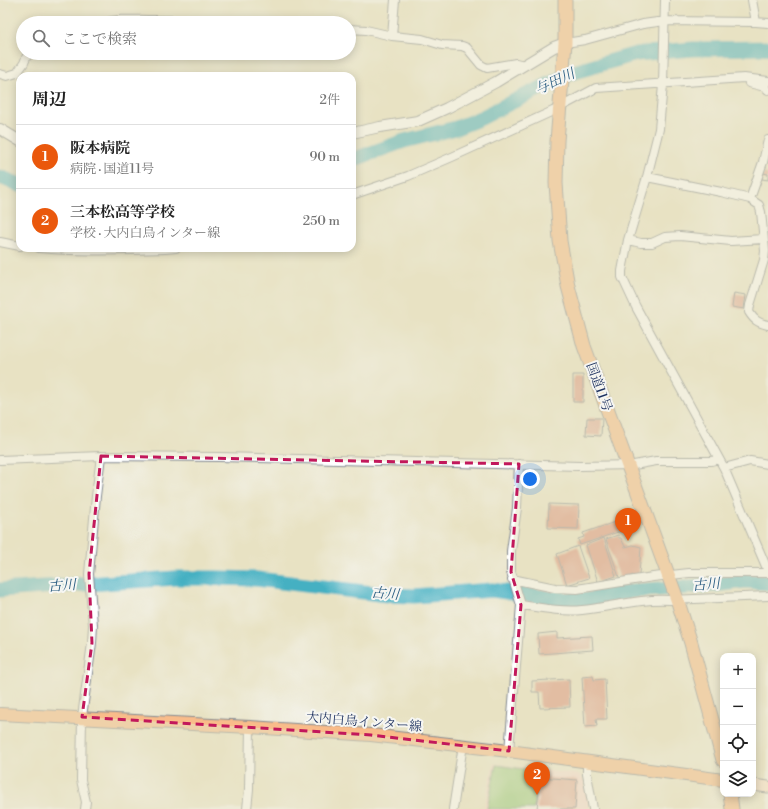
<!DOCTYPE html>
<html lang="ja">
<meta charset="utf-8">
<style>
:root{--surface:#fff;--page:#f2f2f2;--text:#222;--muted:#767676;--line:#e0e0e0;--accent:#ea580c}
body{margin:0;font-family:"Libre Bodoni","Noto Serif JP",serif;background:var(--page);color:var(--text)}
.controls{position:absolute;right:12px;bottom:12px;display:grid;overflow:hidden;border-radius:8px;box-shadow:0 2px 10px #0003}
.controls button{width:36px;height:36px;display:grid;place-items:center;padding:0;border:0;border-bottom:1px solid var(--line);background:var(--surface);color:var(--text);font:20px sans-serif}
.you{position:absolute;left:530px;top:479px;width:14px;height:14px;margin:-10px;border:3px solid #fff;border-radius:50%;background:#1a73e8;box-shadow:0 0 0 6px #1a73e833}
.badge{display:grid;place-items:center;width:26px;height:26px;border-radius:50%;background:var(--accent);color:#fff;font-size:13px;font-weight:700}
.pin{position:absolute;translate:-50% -33px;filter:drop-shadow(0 1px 2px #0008)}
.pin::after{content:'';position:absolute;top:21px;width:14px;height:12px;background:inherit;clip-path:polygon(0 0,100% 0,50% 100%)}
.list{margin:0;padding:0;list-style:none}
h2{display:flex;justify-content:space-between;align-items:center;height:52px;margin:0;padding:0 16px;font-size:17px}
h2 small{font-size:13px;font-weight:400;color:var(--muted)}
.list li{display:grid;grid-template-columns:26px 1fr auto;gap:12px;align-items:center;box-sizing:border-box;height:64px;padding:0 16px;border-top:1px solid var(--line)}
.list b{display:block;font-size:15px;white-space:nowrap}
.list p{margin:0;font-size:13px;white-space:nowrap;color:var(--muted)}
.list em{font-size:13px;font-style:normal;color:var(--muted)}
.icon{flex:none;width:22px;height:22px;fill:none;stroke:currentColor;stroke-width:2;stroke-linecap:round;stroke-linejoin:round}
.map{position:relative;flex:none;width:768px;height:809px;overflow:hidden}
.search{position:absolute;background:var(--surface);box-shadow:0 2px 10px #0003;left:16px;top:16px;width:340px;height:44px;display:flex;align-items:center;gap:10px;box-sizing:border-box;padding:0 14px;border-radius:22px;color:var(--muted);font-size:15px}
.panel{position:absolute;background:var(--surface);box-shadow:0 2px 10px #0003;left:16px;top:72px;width:340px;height:180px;border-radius:12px}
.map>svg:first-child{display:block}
.built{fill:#f7d1c9}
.green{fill:#96ca7b;stroke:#587c6c}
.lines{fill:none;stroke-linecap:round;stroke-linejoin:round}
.river{stroke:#44b0c2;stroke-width:15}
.building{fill:#db907a}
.minor-casing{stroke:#828890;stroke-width:10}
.tertiary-casing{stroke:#828890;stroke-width:12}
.secondary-casing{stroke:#828890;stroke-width:13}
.primary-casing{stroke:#828890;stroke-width:14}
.trunk-casing{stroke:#828890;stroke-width:15}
.minor{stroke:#fff;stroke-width:8}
.tertiary{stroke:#fff;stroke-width:10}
.secondary{stroke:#fde4d0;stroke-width:11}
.primary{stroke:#f9bc8a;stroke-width:12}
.trunk{stroke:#f9bc8a;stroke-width:13}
.marked{fill:none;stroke:#c2185b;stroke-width:3;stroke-dasharray:8 5;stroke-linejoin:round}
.labels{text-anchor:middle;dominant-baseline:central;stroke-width:4;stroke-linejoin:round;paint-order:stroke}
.street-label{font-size:13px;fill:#1b2f5e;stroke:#f6f6f2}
.water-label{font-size:14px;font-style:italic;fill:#295c81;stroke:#f6f6f2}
</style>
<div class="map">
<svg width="768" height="809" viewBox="0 0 768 809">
<rect width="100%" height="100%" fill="#f6f6f2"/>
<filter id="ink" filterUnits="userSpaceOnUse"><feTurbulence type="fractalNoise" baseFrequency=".025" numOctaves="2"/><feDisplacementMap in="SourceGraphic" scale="8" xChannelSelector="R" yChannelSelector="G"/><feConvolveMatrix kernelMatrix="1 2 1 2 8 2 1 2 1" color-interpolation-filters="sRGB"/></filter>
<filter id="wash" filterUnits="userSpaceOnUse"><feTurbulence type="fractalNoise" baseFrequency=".012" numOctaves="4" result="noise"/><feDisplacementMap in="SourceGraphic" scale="16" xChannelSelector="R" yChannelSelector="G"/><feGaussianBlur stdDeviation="0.9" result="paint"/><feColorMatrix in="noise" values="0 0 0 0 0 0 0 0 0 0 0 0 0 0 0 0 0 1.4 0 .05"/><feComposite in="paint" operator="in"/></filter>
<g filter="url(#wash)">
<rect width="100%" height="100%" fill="#e8e2c3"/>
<path class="built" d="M494 764 580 775 585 782 589 809H484Z"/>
<path class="green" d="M496 765 537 771 534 809H487Z"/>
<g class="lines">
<path class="river" d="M352 160 404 141 456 128 481 118 506 105 574 72 636 54 693 49 768 48
M0 177 20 185
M0 590 176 578H218L257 579 388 595 414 596 492 590 557 599 586 600 632 591 716 585 745 581 768 583"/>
</g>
<g id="blocks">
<path class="building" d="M763 173 768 174V180L762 179Z
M734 293 746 295 744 309 732 307Z
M573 375H583V402H573Z
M587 418H602L601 436 586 435Z
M549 504 579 505 578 529 548 528Z
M618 521 620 525 621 531 580 545 578 539 584 537 583 533Z
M618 535 619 538H621L625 547 633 545 641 547 639 575 633 577V575L620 580 606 539Z
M604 538 616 576 598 582 586 545Z
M578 546 589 578 567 585 557 554Z
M557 632V638L592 636 593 650 539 654 538 634Z
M593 676 594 680 605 679 607 719H596L597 726 585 727 582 677Z
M569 679 570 707 540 708 539 692H532V681Z
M540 777 577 780 575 809H537Z"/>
</g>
</g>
<g filter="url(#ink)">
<use href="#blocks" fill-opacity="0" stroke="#828890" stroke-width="1"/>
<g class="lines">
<defs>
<path id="minor" d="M665 0 663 85 659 129 647 177 628 240 622 271V277L636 307 724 468 768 571
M752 0 756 22
M103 23C119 18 136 20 152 20 181 20 209 20 237 23
M349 29 366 30 392 36 422 39 442 45 462 46 467 48 481 65 487 68 516 63 524 65
M392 36 395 0
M565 43 585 40 643 24 665 21 756 22 768 23
M0 74 7 76 17 73 24 63 28 53
M749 83 765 87 768 90
M647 177 721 192 750 199 759 205 761 212 765 251 764 260 750 305 749 312C754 320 758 323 768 325
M352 195 408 176 452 157 553 111 596 88 744 78 768 81
M750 199 763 162 768 140
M628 240 641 243H652L665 237 680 236 731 241 763 239
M0 242 20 246
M39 248C81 252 123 250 165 249L176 248
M0 460 101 456 219 457 580 466 634 465 656 461H711L719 459
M724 468 750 461 768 464
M512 579 555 588 577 589 653 577 689 573H768
M521 605C541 608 562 612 582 610 611 607 641 598 670 600L768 596
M509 751 521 605 511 572V551L517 508 519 464
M587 762V774L593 809
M85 809 86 802 81 780 82 717 92 643 93 625 89 574 96 496 101 456
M247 809 249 789 250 727
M453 809 463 745"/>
<path id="tertiary" d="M0 129 20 141
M352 133 380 127 418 121 447 108 496 82 554 47 565 43"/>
<path id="secondary" d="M753 785 768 787"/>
<path id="primary" d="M0 714 250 727 371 735 509 751 723 780"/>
<path id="trunk" d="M565 0V43L557 141 556 183 560 241 568 286 584 346 677 599 691 643 723 760
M730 794 732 809"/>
</defs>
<use href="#minor" class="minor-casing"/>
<use href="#tertiary" class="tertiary-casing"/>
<use href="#secondary" class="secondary-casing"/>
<use href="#primary" class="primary-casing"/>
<use href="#trunk" class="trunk-casing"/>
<use href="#minor" class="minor"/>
<use href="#tertiary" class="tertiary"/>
<use href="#secondary" class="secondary"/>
<use href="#primary" class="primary"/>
<use href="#trunk" class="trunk"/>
</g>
</g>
<path d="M0 0H768V809H0ZM101 456 519 464 511 572 521 605 509 751 371 735 82 717 92 643 89 574Z" fill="#e8e2c3" fill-opacity=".55" fill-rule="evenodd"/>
<path class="marked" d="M101 456 519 464 511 572 521 605 509 751 371 735 82 717 92 643 89 574Z"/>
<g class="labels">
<g class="street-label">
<text transform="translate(599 387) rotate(70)">国道11号</text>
<text transform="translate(364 722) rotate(5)">大内白鳥インター線</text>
</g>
<g class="water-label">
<text transform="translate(555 82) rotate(-25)">与田川</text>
<text transform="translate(706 585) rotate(-5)">古川</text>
<text transform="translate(62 586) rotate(-4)">古川</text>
<text transform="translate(385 594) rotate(5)">古川</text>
</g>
</g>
</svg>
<div class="controls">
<button>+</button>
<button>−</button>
<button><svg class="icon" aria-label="locate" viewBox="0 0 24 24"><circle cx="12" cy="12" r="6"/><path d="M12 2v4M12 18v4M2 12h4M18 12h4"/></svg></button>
<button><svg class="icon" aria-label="layers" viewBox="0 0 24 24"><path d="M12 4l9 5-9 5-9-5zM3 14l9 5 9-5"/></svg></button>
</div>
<div class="you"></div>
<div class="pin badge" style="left:628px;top:541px">1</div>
<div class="pin badge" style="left:537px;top:795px">2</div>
<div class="search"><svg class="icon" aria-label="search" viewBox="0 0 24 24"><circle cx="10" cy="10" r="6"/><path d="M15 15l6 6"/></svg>ここで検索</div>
<section class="panel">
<h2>周辺<small>2件</small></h2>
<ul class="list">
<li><span class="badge">1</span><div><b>阪本病院</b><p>病院 · 国道11号</p></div><em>90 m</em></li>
<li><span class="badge">2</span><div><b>三本松高等学校</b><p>学校 · 大内白鳥インター線</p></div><em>250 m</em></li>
</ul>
</section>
</div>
